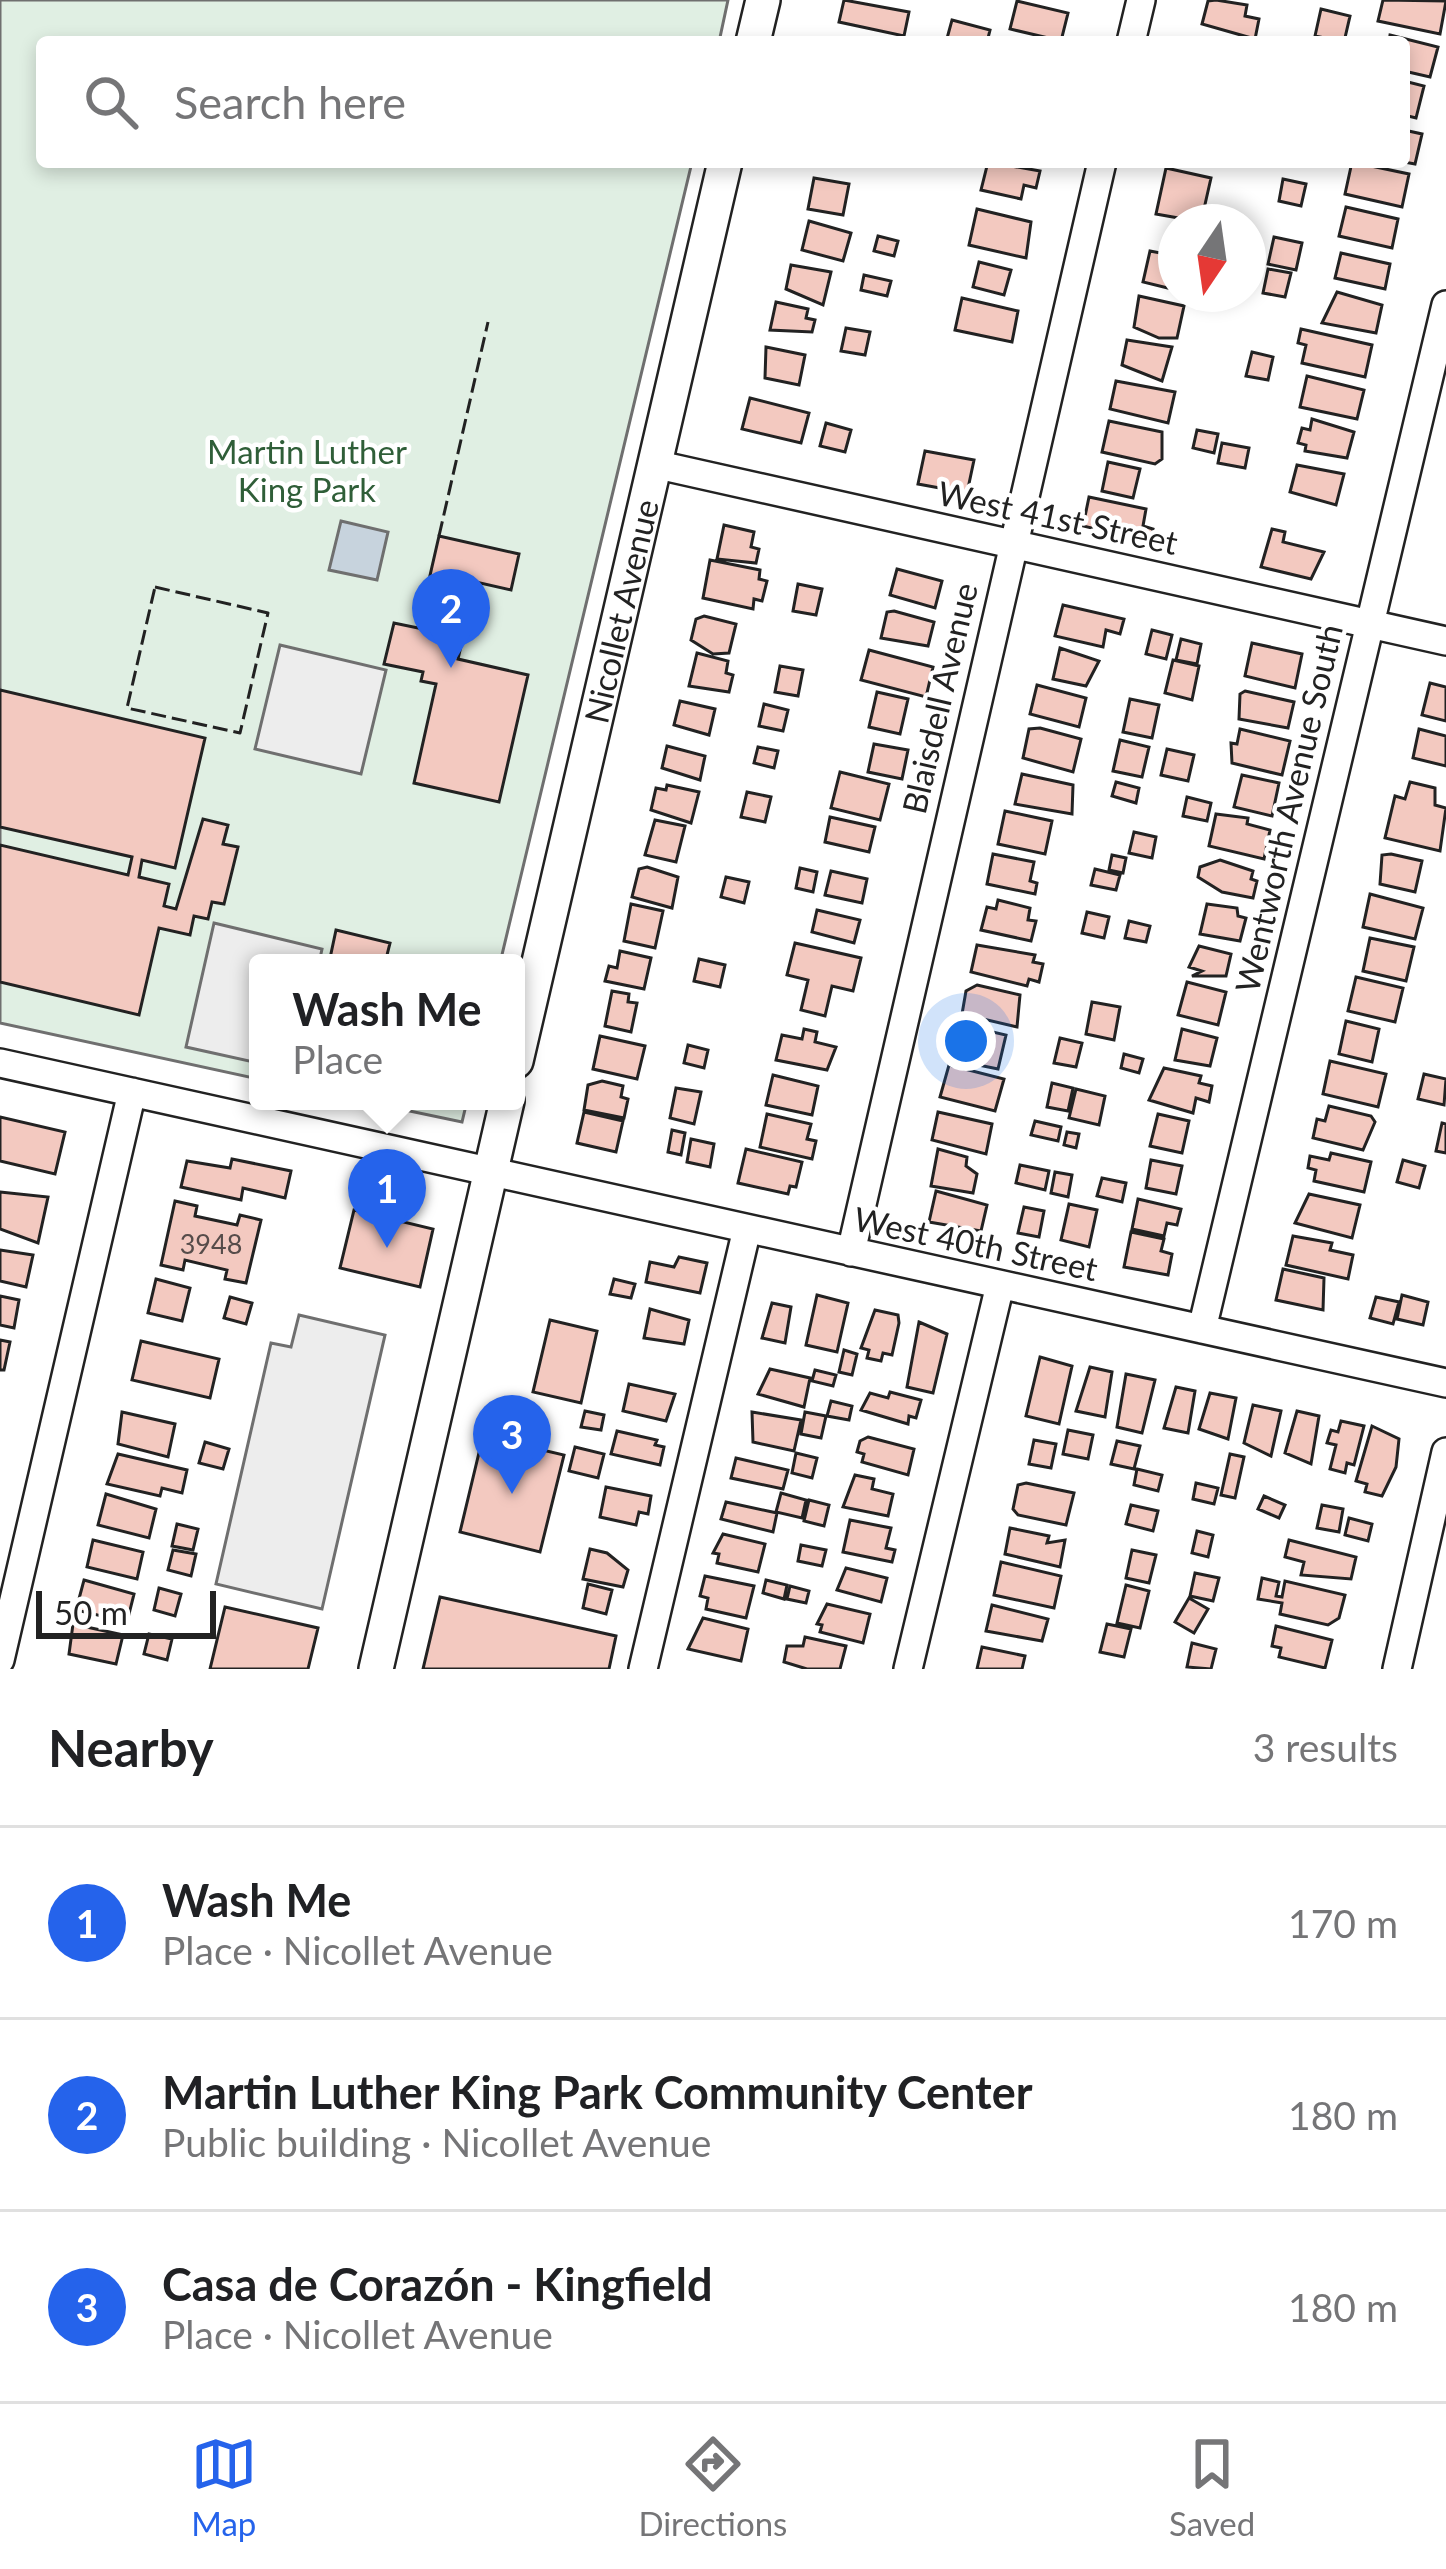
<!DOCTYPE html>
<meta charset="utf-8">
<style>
:root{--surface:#fff;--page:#f2f2f2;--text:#202124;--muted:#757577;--line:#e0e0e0;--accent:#2563eb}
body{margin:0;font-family:Lato,sans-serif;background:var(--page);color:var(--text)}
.compass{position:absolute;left:1158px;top:204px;width:108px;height:108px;border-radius:50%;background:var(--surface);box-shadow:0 6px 18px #0003;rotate:193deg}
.scale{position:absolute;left:36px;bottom:30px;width:180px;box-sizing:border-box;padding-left:12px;border:6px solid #222;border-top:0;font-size:33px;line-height:42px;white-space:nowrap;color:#222;-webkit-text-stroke:9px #fff;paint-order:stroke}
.you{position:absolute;left:966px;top:1041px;width:42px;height:42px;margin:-30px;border:9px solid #fff;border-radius:50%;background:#1a73e8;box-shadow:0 0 0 18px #1a73e833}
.badge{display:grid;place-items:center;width:78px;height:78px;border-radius:50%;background:var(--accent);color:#fff;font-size:39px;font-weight:700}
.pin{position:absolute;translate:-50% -99px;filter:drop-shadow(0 3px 6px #0008)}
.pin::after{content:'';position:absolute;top:63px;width:42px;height:36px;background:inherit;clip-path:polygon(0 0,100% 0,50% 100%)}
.popup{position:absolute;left:249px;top:954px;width:276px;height:156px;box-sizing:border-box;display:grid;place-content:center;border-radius:12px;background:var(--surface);filter:drop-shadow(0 3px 9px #0005);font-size:39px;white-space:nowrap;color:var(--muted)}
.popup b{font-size:45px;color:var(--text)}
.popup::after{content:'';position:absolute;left:50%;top:100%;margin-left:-24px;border:24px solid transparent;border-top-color:var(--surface)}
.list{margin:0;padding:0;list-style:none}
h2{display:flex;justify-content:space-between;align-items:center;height:156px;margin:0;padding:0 48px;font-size:51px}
h2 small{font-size:39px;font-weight:400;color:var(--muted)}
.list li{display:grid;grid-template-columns:78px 1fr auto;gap:36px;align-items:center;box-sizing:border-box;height:192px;padding:0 48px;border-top:3px solid var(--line)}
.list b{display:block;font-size:45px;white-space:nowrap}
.list p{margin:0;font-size:39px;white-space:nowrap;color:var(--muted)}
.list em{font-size:39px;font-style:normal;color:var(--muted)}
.icon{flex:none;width:66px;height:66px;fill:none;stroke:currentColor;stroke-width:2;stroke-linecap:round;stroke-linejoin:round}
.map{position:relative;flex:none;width:1446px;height:1669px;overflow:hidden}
.search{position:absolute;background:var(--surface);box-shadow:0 6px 18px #0003;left:36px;right:36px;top:36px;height:132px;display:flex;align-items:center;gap:30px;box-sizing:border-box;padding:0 42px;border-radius:12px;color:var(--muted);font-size:45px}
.sheet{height:732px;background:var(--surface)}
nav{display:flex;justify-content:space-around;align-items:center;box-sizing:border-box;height:168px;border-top:3px solid var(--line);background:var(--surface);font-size:33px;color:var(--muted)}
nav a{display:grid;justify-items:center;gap:6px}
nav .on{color:var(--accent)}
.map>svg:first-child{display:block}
.green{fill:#e0efe3;stroke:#6f6f6f;stroke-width:3}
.parking{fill:#ededed;stroke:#6f6f6f;stroke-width:3}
.water{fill:#c7d3dd;stroke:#6f6f6f;stroke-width:3}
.building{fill:#f3c9c0;stroke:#222;stroke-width:3}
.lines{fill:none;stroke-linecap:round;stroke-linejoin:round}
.minor-casing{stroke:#222;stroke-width:32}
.major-casing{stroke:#222;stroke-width:38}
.minor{stroke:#fff;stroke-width:27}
.major{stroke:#fff;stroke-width:33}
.fence{stroke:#222;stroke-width:3;stroke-dasharray:15 6;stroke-linecap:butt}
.labels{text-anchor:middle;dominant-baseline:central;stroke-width:9;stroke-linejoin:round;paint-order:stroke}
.number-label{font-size:27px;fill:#564c4a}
.park-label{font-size:33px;fill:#2f5e38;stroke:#fff}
.street-label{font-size:33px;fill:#222;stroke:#fff}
</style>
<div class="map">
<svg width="1446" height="1669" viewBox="0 0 1446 1669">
<rect width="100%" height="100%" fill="#fff"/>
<path class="green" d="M0 0H728L719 42H42V162H692L500 963H258V1079L0 1023Z
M362 1101H467L462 1122Z"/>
<path class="parking" d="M280 645 386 670 361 774 255 749Z
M214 923 322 949 319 963H258V1063L186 1047Z
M299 1315 385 1335 322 1609 216 1584 271 1343 291 1347Z"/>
<path class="water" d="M341 521 388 532 377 580 329 570Z"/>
<path class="building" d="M844 0 909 12 904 36 839 22Z
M1216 0 1247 5 1245 16 1259 19 1255 39 1202 24 1208 1Z
M1383 0 1446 1 1440 34 1378 21Z
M1017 1 1068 13 1061 41 1010 29Z
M1321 9 1350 16 1344 42 1315 36Z
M952 20 990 30 987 42H946Z
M1390 35 1438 47 1430 77 1404 71V42H1389Z
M1404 81 1424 86 1416 118 1404 115Z
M1404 130 1422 134 1415 164 1404 162Z
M988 162 1040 171 1036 188 1024 185 1021 199 981 190Z
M1352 162 1409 174 1402 207 1345 194Z
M1166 168 1211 178 1201 222 1156 214Z
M814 178 849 184 843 215 808 209Z
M1283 179 1306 184 1301 206 1279 201Z
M1346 207 1398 219 1392 248 1339 236Z
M977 209 1031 222 1026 258 969 245Z
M809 221 851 233 843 261 802 250Z
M878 236 898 241 894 256 874 251Z
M1274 237 1302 243 1296 270 1268 264Z
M1150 251 1176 256V290L1143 282Z
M1341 253 1390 264 1385 289 1335 278Z
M979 262 1011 270 1004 295 973 287Z
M791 265 831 272 823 305 786 289Z
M1268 269 1291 273 1285 297 1263 293Z
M864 275 891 281 887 296 861 290Z
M1337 292 1382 305 1376 333 1322 323Z
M1139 296 1184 306 1177 338H1159L1134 327Z
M962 298 1018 311 1012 342 955 330Z
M776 302 808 309 806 318 815 320 812 332 770 330Z
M846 328 870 332 865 355 841 351Z
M1301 329 1372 345 1365 377 1302 363 1306 345 1298 343Z
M1127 340 1172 347 1162 381 1122 365Z
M766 347 805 355 799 385 765 378Z
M1252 352 1273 357 1268 380 1246 376Z
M1307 376 1364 390 1357 419 1300 407Z
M1116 381 1175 392 1168 423 1110 409Z
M750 398 809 413 801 443 742 429Z
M1312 419 1354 432 1347 458 1305 451 1306 445 1298 443 1302 428 1310 430Z
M1109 421 1162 432V459L1155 464 1102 452Z
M826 423 851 430 845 452 820 446Z
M1197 430 1218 434 1214 453 1193 448Z
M1222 443 1249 448 1245 468 1218 463Z
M925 451 974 460 967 493 918 484Z
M1108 462 1140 469 1133 498 1102 491Z
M1297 465 1344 474 1336 505 1290 492Z
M1089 497 1146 509 1143 526 1153 529 1150 542 1083 526Z
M724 525 754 532 751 547 759 549 756 563 717 559Z
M1272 529 1285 532 1283 542 1324 552 1311 579 1261 567Z
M439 536 519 554 511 590 476 582 458 659 528 675 499 802 414 783 436 684 421 681 423 672 384 664 394 623 418 628Z
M710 560 760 570 759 579 767 581 762 601 754 599 753 609 703 598Z
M897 569 942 581 935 608 890 595Z
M798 584 822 589 816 615 793 611Z
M1063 605 1124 619 1120 634 1106 630 1103 647 1055 636Z
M894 611 934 622 928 646 881 638 887 612Z
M704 616 736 624 729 653 713 654 691 640 696 619Z
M1152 630 1172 635 1166 659 1146 654Z
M1181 639 1201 644 1197 664 1176 660Z
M1252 643 1302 654 1295 688 1245 676Z
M1060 648 1099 661 1086 686 1053 679Z
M869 650 933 667 926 697 861 680Z
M697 653 728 661 726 673 733 675 729 692 689 686Z
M1173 660 1199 666 1192 700 1165 693Z
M780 666 803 670 798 696 775 692Z
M1430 683 1446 687V721L1422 715Z
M1037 685 1086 698 1079 727 1030 714Z
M0 690 205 738 175 868 142 860 139 877 169 884 164 906 176 909 203 819 228 825 223 844 238 847 224 904 212 902 208 919 194 916 190 935 159 928 139 1015 0 982V845L128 875 132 857 0 827Z
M1245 691 1294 702 1288 728 1239 719 1240 694Z
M877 692 908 699 900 734 869 727Z
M1130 699 1159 705 1152 738 1123 732Z
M680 701 715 709 709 735 674 725Z
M764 704 788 710 783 731 759 726Z
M1040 728 1081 739 1073 772 1023 758 1029 729Z
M1240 729 1290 741 1282 775 1232 763 1231 743 1237 744Z
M1419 729 1446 736V766L1413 758Z
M1120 740 1149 747 1142 777 1113 771Z
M874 744 908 750 902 779 868 772Z
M667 746 705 756 700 780 662 768Z
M758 747 778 751 774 768 754 763Z
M1167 749 1194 755 1188 781 1161 775Z
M840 772 889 784 880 820 831 808Z
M1022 774 1073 785 1072 814 1015 804Z
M1242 775 1279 783 1272 816 1234 807Z
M1116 782 1139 788 1136 803 1112 796Z
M1410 782 1435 788V805L1446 808 1440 851 1385 838 1395 796 1405 799Z
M667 785 699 792 691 823 651 810 656 788 666 790Z
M747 792 771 797 765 822 741 817Z
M1187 797 1211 803 1207 821 1183 816Z
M1005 811 1052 821 1045 854 998 844Z
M1216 814 1248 818 1247 824 1270 830 1264 859 1209 846Z
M830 817 875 827 869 852 825 842Z
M655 820 685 826 676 862 645 855Z
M1134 832 1156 837 1152 858 1129 853Z
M993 854 1034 862 1030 881 1037 883 1035 894 987 884Z
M1391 854 1422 861 1415 892 1380 884 1382 855Z
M1112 855 1126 858 1123 873 1109 870Z
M1220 860 1253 871 1251 879 1257 881 1253 898 1222 892 1198 877 1200 867Z
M647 867 678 877 672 908 632 897 639 869Z
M800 868 817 872 813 892 796 888Z
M1095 869 1120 875 1116 890 1091 885Z
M831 871 867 879 862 903 825 895Z
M726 877 749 882 744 903 721 897Z
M1370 894 1423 908 1415 939 1363 927Z
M998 900 1030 908 1028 920 1036 921 1031 941 981 930 987 907 996 909Z
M631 904 663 911 655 948 624 941Z
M1207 904 1237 908 1238 916 1246 918 1240 941 1200 934Z
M817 910 860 920 854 943 812 932Z
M1087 912 1109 917 1104 938 1082 933Z
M1129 921 1150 926 1146 942 1125 938Z
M336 930 390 943 385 963H329Z
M1370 938 1414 947 1406 981 1363 971Z
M795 943 861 958 853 991 832 986 825 1016 801 1010 808 980 787 975Z
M977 945 1035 955 1033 962 1043 964 1039 982 1029 979 1027 986 971 972Z
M1199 946 1231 954 1226 976H1192L1202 971 1189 967Z
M620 951 651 958 644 989 605 981 609 966 617 968Z
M699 959 725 965 720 987 694 981Z
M1356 977 1403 988 1395 1022 1348 1011Z
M1187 982 1226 992 1218 1025 1178 1015Z
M977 985 1020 995 1017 1027 962 1014 966 991Z
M612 991 629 994 628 1002 637 1003 631 1032 605 1026Z
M1092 1002 1120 1007 1114 1040 1086 1034Z
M1346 1021 1379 1029 1372 1062 1339 1054Z
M967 1026 1006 1035 998 1069 959 1061Z
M804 1029 817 1032 815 1042 836 1047 827 1070 776 1060 782 1035 802 1039Z
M1182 1029 1217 1038 1210 1066 1175 1060Z
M600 1036 645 1046 637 1079 593 1069Z
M1060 1038 1082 1043 1076 1067 1054 1063Z
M688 1045 708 1050 704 1068 684 1063Z
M1124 1054 1143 1059 1139 1073 1121 1068Z
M1330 1061 1386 1074 1378 1107 1323 1094Z
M949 1065 1004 1079 995 1111 940 1097Z
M1164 1068 1201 1076 1199 1083 1212 1086 1209 1102 1196 1098 1193 1113 1149 1100Z
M1424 1074 1446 1079 1444 1105 1418 1099Z
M773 1075 818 1086 812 1115 766 1105Z
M602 1081 623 1086 621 1097 628 1099 624 1118 584 1110 588 1085Z
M1052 1083 1073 1088 1068 1111 1047 1107Z
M676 1088 701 1092 694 1124 670 1118Z
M1076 1089 1105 1096 1099 1125 1069 1118Z
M1329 1106 1371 1116 1375 1122 1363 1150 1313 1138 1317 1119 1325 1121Z
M584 1112 623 1121 616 1152 577 1143Z
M938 1112 992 1124 986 1154 932 1140Z
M767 1114 811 1124 807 1139 816 1141 812 1159 760 1147Z
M1158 1114 1189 1121 1182 1153 1150 1146Z
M0 1117 65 1132 55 1174 0 1161Z
M1035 1121 1061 1127 1058 1141 1031 1135Z
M1442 1123 1446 1124V1153L1436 1151Z
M672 1130 685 1133 681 1155 668 1152Z
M1067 1132 1079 1134 1076 1148 1064 1145Z
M691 1139 714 1144 710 1167 687 1162Z
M746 1149 802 1162 796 1187 790 1186 788 1194 738 1183Z
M938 1149 967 1157 966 1166 977 1174 973 1193 931 1186Z
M1331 1153 1371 1162 1364 1192 1314 1181 1316 1170 1308 1168 1310 1156 1329 1160Z
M232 1159 291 1171 285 1198 243 1188 241 1200 181 1187 187 1161 230 1168Z
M1151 1160 1182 1166 1176 1194 1146 1188Z
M1403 1160 1425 1166 1419 1188 1397 1182Z
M1020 1165 1049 1171 1045 1190 1016 1183Z
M1055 1172 1072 1175 1068 1197 1051 1193Z
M1102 1178 1126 1183 1122 1202 1097 1196Z
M936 1191 987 1205 981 1231 929 1222Z
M0 1192 48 1197 38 1243 0 1229Z
M1309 1194 1360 1205 1352 1238 1295 1223Z
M1138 1199 1181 1209 1177 1225 1167 1223 1164 1236 1132 1229Z
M175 1201 197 1206 195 1216 237 1225 240 1215 261 1220 246 1283 225 1279 227 1270 185 1260 183 1270 161 1265Z
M1069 1204 1097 1210 1089 1247 1061 1240Z
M1024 1207 1044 1211 1039 1237 1018 1233Z
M354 1210 433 1229 420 1287 340 1268Z
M1131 1232 1164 1239 1161 1251 1172 1254 1168 1275 1124 1267Z
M1293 1236 1332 1243 1330 1250 1353 1255 1348 1279 1286 1265Z
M0 1250 33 1255 26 1287 0 1281Z
M679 1257 707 1263 700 1293 646 1282 650 1262 674 1267Z
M1283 1269 1324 1278 1323 1310 1276 1300Z
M156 1279 190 1288 182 1321 148 1313Z
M614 1279 635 1284 631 1298 610 1294Z
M817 1295 848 1303 837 1352 806 1345Z
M1402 1295 1428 1302 1423 1325 1397 1319Z
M0 1296 19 1300 14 1328 0 1325Z
M230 1297 252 1303 246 1324 224 1318Z
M1376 1297 1399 1302 1393 1324 1370 1318Z
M772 1303 791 1307 785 1343 762 1338Z
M650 1309 689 1320 684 1344 644 1338Z
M875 1310 898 1315 899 1323 892 1355 883 1353 881 1361 867 1358 869 1350 861 1348Z
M550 1320 597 1331 581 1403 533 1392Z
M919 1322 947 1334 933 1393 907 1387Z
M0 1340 10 1342 4 1370H0Z
M141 1341 219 1359 210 1398 132 1380Z
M844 1350 857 1354 852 1375 839 1372Z
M1040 1357 1072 1366 1059 1424 1026 1416Z
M1090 1367 1112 1372 1105 1417 1076 1411Z
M770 1369 810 1378 804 1407 758 1394Z
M815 1370 836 1375 833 1386 812 1381Z
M1126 1374 1155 1380 1142 1433 1117 1427Z
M629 1384 675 1394 666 1421 623 1411Z
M1176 1387 1195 1391 1188 1433 1164 1428Z
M890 1392 921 1400 916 1418 909 1416 908 1424 861 1410 870 1393 888 1398Z
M1210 1393 1236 1398 1228 1439 1199 1429Z
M831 1401 852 1406 849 1420 827 1416Z
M1253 1405 1281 1411 1271 1456 1244 1443Z
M585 1411 604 1415 601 1430 581 1427Z
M1297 1411 1319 1416 1311 1464 1285 1453Z
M122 1412 175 1424 168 1457 118 1444Z
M752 1412 801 1420 794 1451 753 1442Z
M805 1412 826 1416 821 1438 801 1434Z
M1341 1421 1364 1426 1354 1465 1347 1463 1345 1473 1330 1469 1336 1445 1327 1443 1331 1430 1338 1432Z
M1372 1426 1399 1439 1396 1467 1382 1496 1365 1492 1367 1484 1356 1481Z
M1068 1430 1093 1435 1088 1459 1063 1454Z
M617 1431 657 1440 655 1445 664 1447 660 1465 611 1454Z
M483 1436 564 1455 540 1552 460 1532Z
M868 1437 914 1449 908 1475 862 1462 864 1454 857 1452 860 1441Z
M1034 1440 1056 1444 1051 1468 1029 1464Z
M1117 1441 1140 1446 1134 1469 1111 1464Z
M205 1442 229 1449 223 1469 199 1463Z
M575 1447 604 1454 598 1478 569 1471Z
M796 1453 817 1458 812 1478 792 1473Z
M118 1454 187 1470 182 1493 162 1488 160 1496 107 1484Z
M1230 1454 1244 1457 1235 1498 1221 1495Z
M736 1458 788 1470 783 1489 731 1478Z
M1137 1469 1162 1475 1158 1491 1134 1485Z
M855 1475 874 1479 872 1489 893 1494 888 1516 843 1507Z
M1026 1483 1074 1493 1066 1525 1018 1515 1013 1509 1018 1485Z
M1196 1483 1218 1488 1214 1504 1193 1499Z
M606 1487 651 1496 648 1514 639 1512 636 1525 600 1517Z
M781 1493 806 1500 802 1518 776 1512Z
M106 1494 156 1509 149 1538 98 1525Z
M1264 1496 1285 1505 1279 1518 1258 1509Z
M809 1500 829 1505 824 1526 804 1521Z
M726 1502 777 1513 773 1532 721 1519Z
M1131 1505 1158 1511 1153 1531 1126 1524Z
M1322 1505 1343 1509 1339 1532 1317 1528Z
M1349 1518 1372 1524 1368 1541 1345 1535Z
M850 1520 891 1528 886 1548 895 1550 892 1562 843 1552Z
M177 1524 198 1529 193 1550 172 1546Z
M1010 1528 1049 1536 1047 1543 1065 1540 1060 1567 1005 1554Z
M1197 1531 1213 1535 1208 1557 1192 1553Z
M723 1534 765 1544 758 1572 717 1563 719 1554 713 1553Z
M93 1540 143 1552 137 1579 87 1567Z
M1289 1540 1356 1557 1351 1579 1301 1575 1304 1562 1285 1557Z
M801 1545 826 1550 822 1566 798 1561Z
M590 1549 607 1553 628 1570 623 1587 583 1579Z
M173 1550 196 1554 191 1576 168 1570Z
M1132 1550 1156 1555 1149 1583 1126 1578Z
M1001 1562 1061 1576 1054 1608 994 1595Z
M846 1568 887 1578 881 1602 837 1590Z
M1195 1573 1219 1578 1213 1601 1190 1596Z
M705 1576 754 1586 746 1618 706 1609 708 1598 700 1596Z
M1262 1578 1279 1582 1276 1596 1282 1597 1285 1581 1345 1595 1339 1618 1328 1625 1280 1614 1282 1603 1258 1599Z
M84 1580 134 1594 127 1622 76 1610Z
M766 1580 787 1585 784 1599 763 1593Z
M588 1584 612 1590 606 1614 583 1608Z
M1126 1585 1149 1591 1140 1628 1117 1623Z
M790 1586 809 1591 806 1603 787 1599Z
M159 1588 181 1594 175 1616 154 1610Z
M440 1597 616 1636 609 1669H423Z
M1189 1598 1208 1609 1194 1633 1175 1622Z
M827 1604 870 1614 863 1643 820 1632 822 1625 817 1624Z
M992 1605 1048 1619 1042 1641 986 1631Z
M225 1607 318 1628 308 1669H210Z
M703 1618 748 1629 741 1661 688 1649Z
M73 1624 123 1635 116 1664 69 1654Z
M1107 1624 1131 1629 1124 1657 1100 1652Z
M1276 1626 1332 1640 1325 1668 1279 1657 1281 1648 1272 1646Z
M149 1634 172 1639 167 1660 144 1654Z
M805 1637 846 1646 840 1669H807L784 1662 787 1646H803Z
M1192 1643 1216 1649 1211 1669 1187 1667Z
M982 1647 1025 1656 1022 1669H977Z"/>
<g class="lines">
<defs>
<path id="minor" d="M1131 42 1141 0
M654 464 1446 641
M0 1063 1446 1383
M851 1252 1102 162
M1202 1329 1446 305
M0 1660 132 1092
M643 1669 747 1229
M908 1669 1000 1285
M1397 1669 1446 1452"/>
<g id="major">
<path d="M753 42 763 0"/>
<path id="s1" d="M516 1061 725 162"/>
<path d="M376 1669 507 1101"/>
</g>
</defs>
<use href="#minor" class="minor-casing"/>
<use href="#major" class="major-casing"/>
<use href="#minor" class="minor"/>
<use href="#major" class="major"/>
<path class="fence" d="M439 536 488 322
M155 587 268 613 240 733 127 708Z"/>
</g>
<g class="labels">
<g class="number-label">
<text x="211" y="1243">3948</text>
</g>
<g class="park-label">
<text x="307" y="451">Martin Luther<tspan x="307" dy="38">King Park</tspan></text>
</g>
<g class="street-label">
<text transform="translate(1058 517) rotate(12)">West 41st Street</text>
<text stroke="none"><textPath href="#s1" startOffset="462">Nicollet Avenue</textPath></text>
<text transform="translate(939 698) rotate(-77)">Blaisdell Avenue</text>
<text transform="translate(1288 808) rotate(-77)">Wentworth Avenue South</text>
<text transform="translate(976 1243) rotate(12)">West 40th Street</text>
</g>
</g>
</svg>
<svg class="compass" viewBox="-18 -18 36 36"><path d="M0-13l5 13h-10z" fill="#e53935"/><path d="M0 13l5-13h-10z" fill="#757577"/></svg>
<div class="scale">50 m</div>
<div class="you"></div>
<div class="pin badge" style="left:387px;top:1248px">1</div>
<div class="popup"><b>Wash Me</b>Place</div>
<div class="pin badge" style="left:451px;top:668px">2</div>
<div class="pin badge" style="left:512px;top:1494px">3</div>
<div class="search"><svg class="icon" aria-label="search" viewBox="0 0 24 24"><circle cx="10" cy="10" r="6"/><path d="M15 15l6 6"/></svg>Search here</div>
</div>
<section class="sheet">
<h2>Nearby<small>3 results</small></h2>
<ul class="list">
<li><span class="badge">1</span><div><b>Wash Me</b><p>Place · Nicollet Avenue</p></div><em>170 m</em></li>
<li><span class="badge">2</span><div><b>Martin Luther King Park Community Center</b><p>Public building · Nicollet Avenue</p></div><em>180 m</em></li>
<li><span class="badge">3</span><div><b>Casa de Corazón - Kingfield</b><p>Place · Nicollet Avenue</p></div><em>180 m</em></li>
</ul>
</section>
<nav>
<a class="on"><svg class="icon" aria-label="map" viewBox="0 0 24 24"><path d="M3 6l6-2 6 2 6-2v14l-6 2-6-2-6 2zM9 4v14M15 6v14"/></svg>Map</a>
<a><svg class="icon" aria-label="directions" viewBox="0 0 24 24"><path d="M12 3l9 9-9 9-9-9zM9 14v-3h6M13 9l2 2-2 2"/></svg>Directions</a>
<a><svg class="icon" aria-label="saved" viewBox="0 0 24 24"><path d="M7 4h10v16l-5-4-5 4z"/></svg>Saved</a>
</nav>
